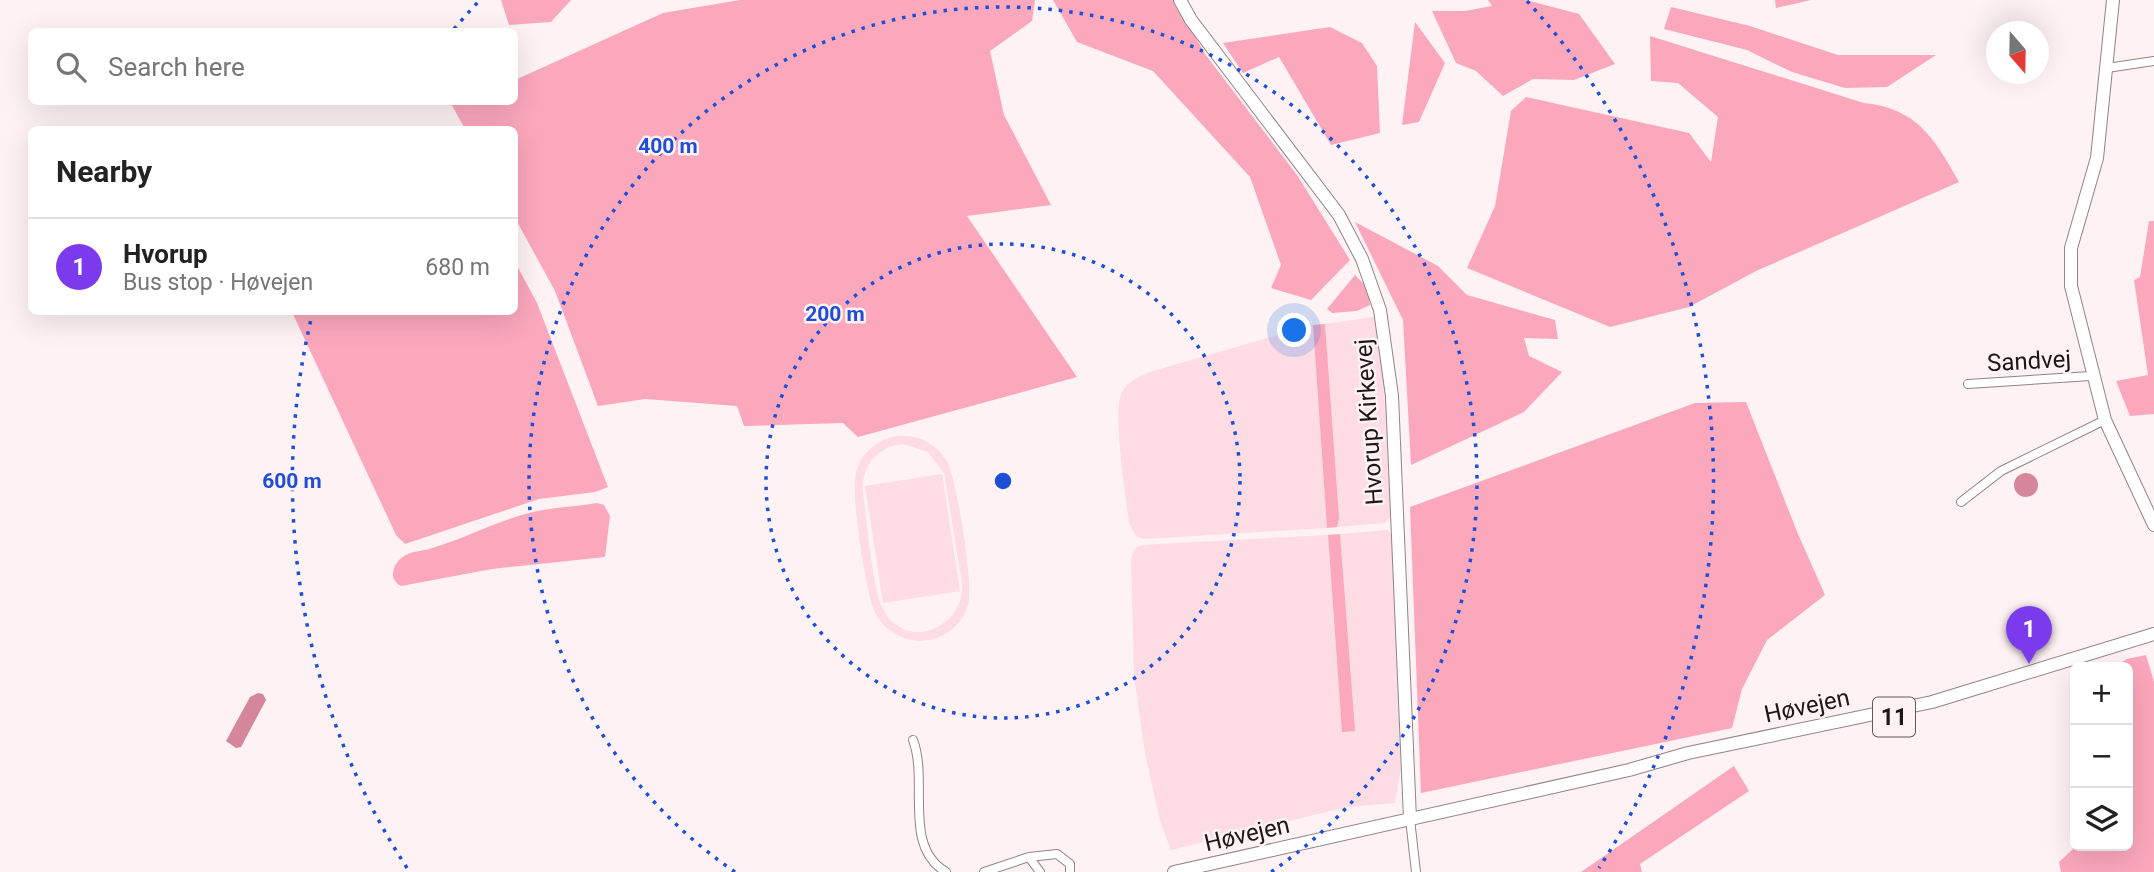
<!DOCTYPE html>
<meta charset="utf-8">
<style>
:root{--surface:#fff;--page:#f2f2f2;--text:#222;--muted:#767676;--line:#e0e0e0;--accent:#7c3aed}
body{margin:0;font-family:Roboto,sans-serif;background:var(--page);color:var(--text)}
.controls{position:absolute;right:21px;bottom:21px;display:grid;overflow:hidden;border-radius:10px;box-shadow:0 7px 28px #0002}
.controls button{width:63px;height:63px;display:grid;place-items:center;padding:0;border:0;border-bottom:2px solid var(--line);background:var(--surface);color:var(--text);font:35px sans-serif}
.compass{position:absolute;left:1986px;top:21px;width:63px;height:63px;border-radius:50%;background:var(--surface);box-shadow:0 7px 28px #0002;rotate:160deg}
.you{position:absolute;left:1295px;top:331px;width:24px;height:24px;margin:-18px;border:5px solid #fff;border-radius:50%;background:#1a73e8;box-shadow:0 0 0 10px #1a73e833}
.badge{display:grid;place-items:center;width:46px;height:46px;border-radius:50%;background:var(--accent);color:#fff;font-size:23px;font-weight:700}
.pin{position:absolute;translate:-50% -58px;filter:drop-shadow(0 2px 4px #0008)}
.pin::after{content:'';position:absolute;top:37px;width:24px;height:21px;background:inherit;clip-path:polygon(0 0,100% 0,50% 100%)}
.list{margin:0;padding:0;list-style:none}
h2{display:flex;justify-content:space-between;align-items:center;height:91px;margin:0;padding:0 28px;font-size:30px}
h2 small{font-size:23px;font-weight:400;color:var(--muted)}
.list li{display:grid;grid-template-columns:46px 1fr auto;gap:21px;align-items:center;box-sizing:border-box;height:98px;padding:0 28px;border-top:2px solid var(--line)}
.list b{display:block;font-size:26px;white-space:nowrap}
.list p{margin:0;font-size:23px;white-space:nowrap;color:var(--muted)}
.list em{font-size:23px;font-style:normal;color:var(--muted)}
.icon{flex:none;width:38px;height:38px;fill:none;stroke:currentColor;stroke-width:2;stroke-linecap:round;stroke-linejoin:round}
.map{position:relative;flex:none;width:2154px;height:872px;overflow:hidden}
.search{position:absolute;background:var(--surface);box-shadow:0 7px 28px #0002;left:28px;top:28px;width:490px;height:77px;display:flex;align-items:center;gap:18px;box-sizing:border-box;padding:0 24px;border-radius:10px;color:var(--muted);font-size:26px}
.panel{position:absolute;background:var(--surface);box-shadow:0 7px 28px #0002;left:28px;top:126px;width:490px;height:189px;border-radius:10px}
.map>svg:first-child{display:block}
.green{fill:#fddce3;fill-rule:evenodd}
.forest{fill:#fba7bc}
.water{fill:#d6869a}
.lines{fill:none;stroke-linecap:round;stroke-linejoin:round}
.street-casing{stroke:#918386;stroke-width:10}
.secondary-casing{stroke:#918386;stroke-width:14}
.primary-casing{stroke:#918386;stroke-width:14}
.street{stroke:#fff;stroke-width:8}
.secondary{stroke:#fff;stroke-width:12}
.primary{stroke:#fff;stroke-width:12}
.ring{fill:none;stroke:#1d4ed8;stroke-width:3.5;stroke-dasharray:3.5 7}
.labels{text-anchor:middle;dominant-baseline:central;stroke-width:5;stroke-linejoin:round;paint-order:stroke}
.shield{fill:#fef2f4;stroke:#60595b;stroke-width:2}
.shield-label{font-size:23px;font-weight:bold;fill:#1d1719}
.street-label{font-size:24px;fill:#1d1719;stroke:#fef2f4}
.centre{fill:#1d4ed8;stroke:#fef2f4;stroke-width:3.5}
.ring-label{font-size:21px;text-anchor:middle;font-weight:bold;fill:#1d4ed8;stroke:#fef2f4;stroke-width:5;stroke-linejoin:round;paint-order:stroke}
</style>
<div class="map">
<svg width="2154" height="872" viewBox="0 0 2154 872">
<rect width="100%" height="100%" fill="#fef2f4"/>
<path class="green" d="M1373 317C1391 338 1390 481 1391 516L1385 523 1337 527 1325 324Z
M1313 325 1327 528 1144 539 1136 536 1129 523C1126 498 1112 411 1122 392 1129 380 1140 376 1153 371Z
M896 436C919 434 936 443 948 463 957 484 974 584 968 605 964 620 952 633 936 638 921 643 904 641 891 631 882 625 876 616 872 605 865 582 849 489 857 469 863 451 878 440 896 436ZM904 444 928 452 944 473 962 584C965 628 905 653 883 609 872 587 867 520 863 493 861 466 877 446 904 444Z
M942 474 960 591 883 603 865 486Z
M1388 530 1393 537 1401 769 1395 803 1346 807 1171 850 1160 821 1145 753 1134 676 1131 559 1135 548 1142 545 1328 535 1342 731H1354L1340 534Z"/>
<path class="forest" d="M501 0H571L551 22 509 25Z
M740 0H1035L1032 21 990 51 1004 115 1051 205 967 216 1077 377 858 437 843 423 744 426 737 406 645 399 598 406 555 291 515 218 514 130 465 129 450 102H514L515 80 663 13Z
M1053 0H1175L1205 54 1297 175 1350 260 1311 300 1271 288 1281 265 1250 177 1153 71 1077 42Z
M1488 0H1526L1579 14 1615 64 1574 80 1533 79 1503 96 1476 71 1456 63 1432 11H1465L1492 6Z
M1775 0H1811L1776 8Z
M1671 7 1750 26 1838 55H1936L1887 87 1845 88 1792 72 1747 50 1664 29Z
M1415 22 1445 63 1419 122 1402 125Z
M1330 27 1362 43 1377 66 1380 133 1331 145 1279 57 1243 73 1223 43Z
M1650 36 1864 103C1917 108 1935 139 1959 182L1756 271 1689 307 1610 327 1467 268 1495 206 1511 111 1526 97 1689 133 1711 162 1718 117 1678 83 1651 81Z
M2149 221H2154V414L2130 416 2116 381 2148 375 2134 280 2140 277Z
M1355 222 1438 266 1467 295 1555 320 1558 339 1524 338 1529 356 1562 372 1524 412 1411 465 1403 320Z
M515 262 537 303 608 487 595 492 539 499 405 544 396 535 292 312H514Z
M1355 275 1368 288 1370 305 1357 311 1332 313 1327 309Z
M1325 324 1339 518 1337 527 1327 528 1313 325Z
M1746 402 1798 534 1825 595 1767 640 1742 689 1732 728 1421 793 1410 507 1695 403Z
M597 503 604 505 610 516 605 557 492 569 401 586C386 578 394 560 408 554 414 551 422 551 429 549 468 538 503 517 543 510 561 507 579 506 597 503Z
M1340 534 1355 731 1342 732 1328 535Z
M2146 655 2154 682V872H2061L2059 862 2073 849 2075 835V846H2128V667H2114L2127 659Z
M1734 766 1749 791 1640 864 1642 872H1581Z"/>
<path class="water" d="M2014 485a12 12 0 1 1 24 0a12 12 0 1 1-24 0Z
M258 693 263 694 266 700 241 747 236 748 226 741 250 697Z"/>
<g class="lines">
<defs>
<path id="street" d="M2107 68 2154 61
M1968 384 2091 376
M1961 502 2001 471 2105 420
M913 740C929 782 902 846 946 872
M1410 819 1416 872
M1029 857 1040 872
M984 872 1029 857 1057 854 1070 864V872"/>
<path id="secondary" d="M1180 0 1191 20 1339 215 1362 259 1380 310 1392 396 1410 819
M2113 0 2097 158 2071 248V286L2105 420 2154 525"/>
<path id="primary" d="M1174 872 1629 770 1688 753 1932 702 2154 634"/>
</defs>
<use href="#street" class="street-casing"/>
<use href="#secondary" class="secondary-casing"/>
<use href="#primary" class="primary-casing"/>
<use href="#street" class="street"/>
<use href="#secondary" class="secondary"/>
<use href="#primary" class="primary"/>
</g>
<g class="ring">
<circle cx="1003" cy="481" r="237"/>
<path d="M735 872A474 474 0 1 1 1271 872"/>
<path d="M407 868A711 711 0 0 1 312 315M454 29A711 711 0 0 1 479 1M1527 1A711 711 0 0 1 1599 868"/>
</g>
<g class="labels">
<rect class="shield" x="1873" y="697.5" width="42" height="39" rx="5"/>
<g class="shield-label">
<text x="1894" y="717">11</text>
</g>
<g class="street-label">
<text transform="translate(2029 361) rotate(-3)">Sandvej</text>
<text transform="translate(1369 422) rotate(-94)">Hvorup Kirkevej</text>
<text transform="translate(1807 706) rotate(-12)">Høvejen</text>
<text transform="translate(1247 834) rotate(-13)">Høvejen</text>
</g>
</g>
<circle cx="1003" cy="481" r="10" class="centre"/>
<g class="ring-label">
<text x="668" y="153">400 m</text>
<text x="835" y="321">200 m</text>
<text x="292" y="488">600 m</text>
</g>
</svg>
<div class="controls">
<button>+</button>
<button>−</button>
<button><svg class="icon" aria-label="layers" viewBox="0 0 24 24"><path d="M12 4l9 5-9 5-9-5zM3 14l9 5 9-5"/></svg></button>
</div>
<svg class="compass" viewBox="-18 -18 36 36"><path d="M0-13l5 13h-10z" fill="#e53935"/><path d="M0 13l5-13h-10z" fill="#767676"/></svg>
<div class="you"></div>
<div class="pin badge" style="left:2029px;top:664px">1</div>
<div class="search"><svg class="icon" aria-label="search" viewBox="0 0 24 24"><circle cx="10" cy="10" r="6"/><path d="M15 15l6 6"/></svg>Search here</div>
<section class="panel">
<h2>Nearby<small></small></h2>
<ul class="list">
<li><span class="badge">1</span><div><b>Hvorup</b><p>Bus stop · Høvejen</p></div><em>680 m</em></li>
</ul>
</section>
</div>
